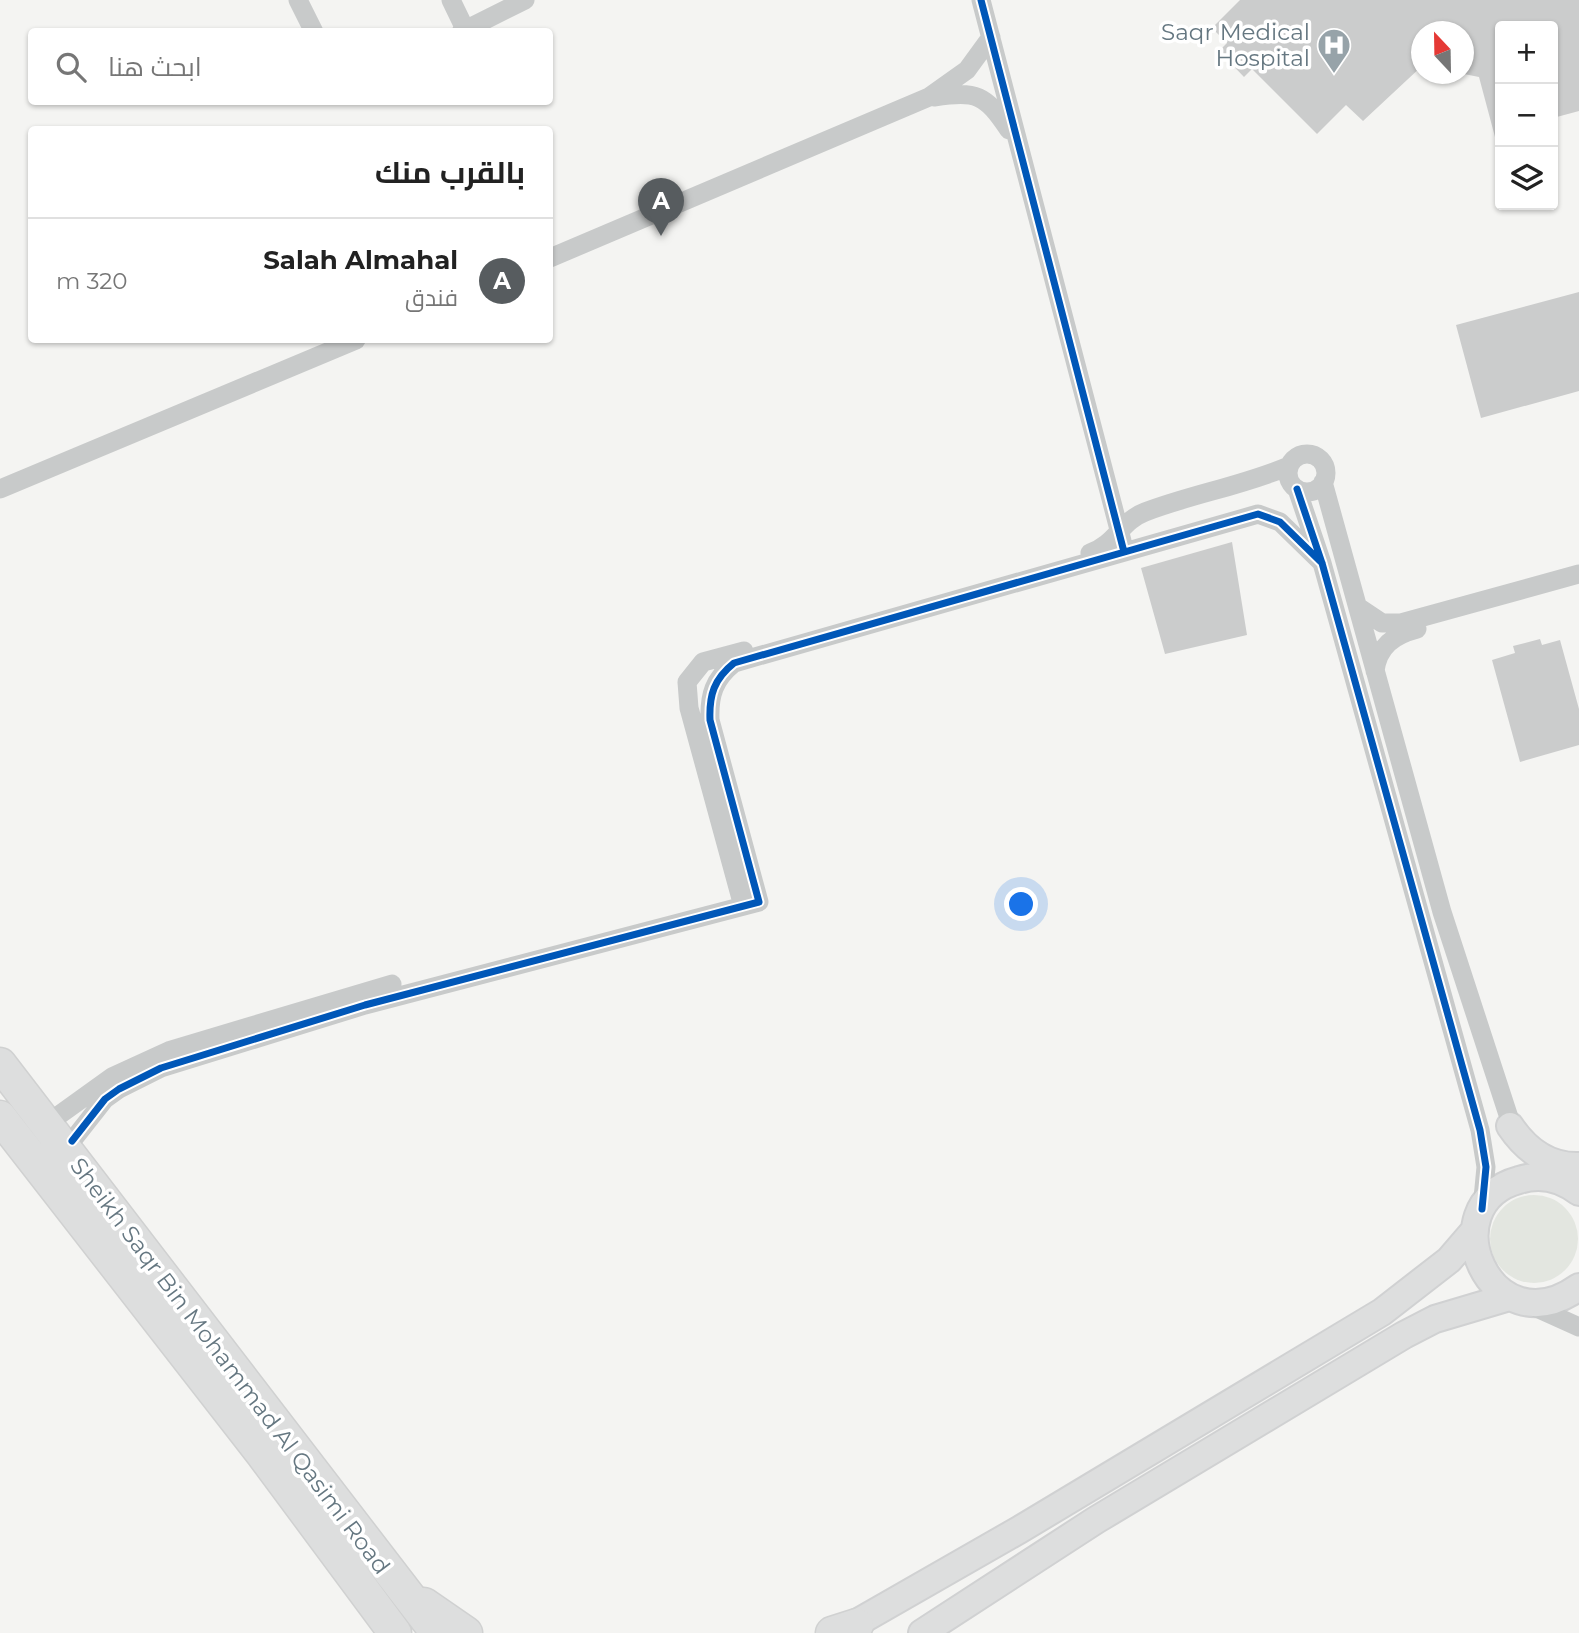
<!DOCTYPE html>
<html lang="ar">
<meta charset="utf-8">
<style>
:root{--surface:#fff;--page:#f2f2f2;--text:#222;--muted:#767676;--line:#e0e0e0;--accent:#575c5f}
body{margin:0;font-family:Montserrat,Cairo,sans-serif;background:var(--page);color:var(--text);direction:rtl}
.controls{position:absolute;right:21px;top:21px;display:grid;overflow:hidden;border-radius:7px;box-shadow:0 2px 5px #0004}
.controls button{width:63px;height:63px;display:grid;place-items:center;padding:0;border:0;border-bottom:2px solid var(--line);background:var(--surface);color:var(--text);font:35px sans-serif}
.compass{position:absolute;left:1411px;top:21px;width:63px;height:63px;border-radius:50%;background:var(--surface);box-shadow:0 2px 5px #0004;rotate:338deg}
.you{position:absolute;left:1022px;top:905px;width:24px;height:24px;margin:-18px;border:5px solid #fff;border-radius:50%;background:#1a73e8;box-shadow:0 0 0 10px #1a73e833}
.badge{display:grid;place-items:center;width:46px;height:46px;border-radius:50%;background:var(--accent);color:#fff;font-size:23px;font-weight:700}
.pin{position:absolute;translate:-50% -58px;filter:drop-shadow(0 2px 4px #0008)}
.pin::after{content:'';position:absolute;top:37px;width:24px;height:21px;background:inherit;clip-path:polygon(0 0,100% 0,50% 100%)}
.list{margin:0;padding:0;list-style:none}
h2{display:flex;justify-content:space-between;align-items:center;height:91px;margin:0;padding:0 28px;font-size:30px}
h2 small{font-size:23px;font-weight:400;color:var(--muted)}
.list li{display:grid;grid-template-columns:46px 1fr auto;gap:21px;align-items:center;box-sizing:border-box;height:126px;padding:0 28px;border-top:2px solid var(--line)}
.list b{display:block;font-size:26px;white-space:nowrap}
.list p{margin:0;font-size:23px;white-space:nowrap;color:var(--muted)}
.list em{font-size:23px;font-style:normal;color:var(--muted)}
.icon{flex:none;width:38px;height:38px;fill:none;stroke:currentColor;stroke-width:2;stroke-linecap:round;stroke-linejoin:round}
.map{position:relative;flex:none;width:1579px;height:1633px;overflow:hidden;direction:ltr}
.search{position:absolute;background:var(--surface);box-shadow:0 2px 5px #0004;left:28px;top:28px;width:525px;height:77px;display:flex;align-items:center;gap:18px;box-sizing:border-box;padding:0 24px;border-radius:7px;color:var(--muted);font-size:26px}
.panel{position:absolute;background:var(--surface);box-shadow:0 2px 5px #0004;left:28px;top:126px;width:525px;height:217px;border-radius:7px;direction:rtl}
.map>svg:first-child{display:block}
.green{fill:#e3e6e0}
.building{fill:#cbcccc}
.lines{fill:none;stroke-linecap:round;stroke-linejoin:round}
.secondary-casing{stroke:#d0d1d2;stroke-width:30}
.trunk-casing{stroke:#d0d1d1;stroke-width:35}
.minor{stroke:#c8caca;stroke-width:19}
.secondary{stroke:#dddede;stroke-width:26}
.trunk{stroke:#dddede;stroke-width:32}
.cycleway-casing{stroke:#fff;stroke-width:11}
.cycleway{stroke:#0057b8;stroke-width:7}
.labels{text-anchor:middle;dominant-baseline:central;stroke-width:7;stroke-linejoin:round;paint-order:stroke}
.poi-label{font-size:23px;fill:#657781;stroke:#fff;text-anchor:end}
.street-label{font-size:23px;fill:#657781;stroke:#fff}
</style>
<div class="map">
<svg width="1579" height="1633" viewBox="0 0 1579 1633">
<rect width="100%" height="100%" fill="#f4f4f2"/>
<path class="green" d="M1490 1239a44 44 0 1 1 88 0a44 44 0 1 1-88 0Z"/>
<path class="building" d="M1240 0H1579V111L1553 118V26H1500L1499 152 1479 77 1464 74V32H1422V66L1363 121 1346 105 1317 134 1252 69 1244 77 1219 51 1227 43 1212 28Z
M1579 292V391L1481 418 1456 325Z
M1232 542 1247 635 1165 654 1141 568Z
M1540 639 1542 645 1560 640 1579 709V745L1520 762 1492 660 1515 653 1513 646Z"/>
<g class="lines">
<defs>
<path id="secondary" d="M1510 1126C1526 1150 1549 1167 1579 1166
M1579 1192C1561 1178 1541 1173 1519 1180 1429 1204 1490 1351 1579 1287
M839 1633 1019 1530 1382 1312 1449 1260 1474 1231
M922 1633 1096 1520 1404 1335 1435 1319 1509 1297"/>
<path id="trunk" d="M0 1064 437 1633
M0 1117 263 1455 395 1633
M424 1604 466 1633
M832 1633 857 1625"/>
</defs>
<use href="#secondary" class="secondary-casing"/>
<use href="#trunk" class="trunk-casing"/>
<path class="minor" d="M298 0 314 32
M451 0 465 29
M981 0 1122 541
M461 32 525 0
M934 97C977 91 985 94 1009 130
M550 258 929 97 967 70 991 37
M1288 473a19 19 0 1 1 38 0a19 19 0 1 1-38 0Z
M1323 482 1442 912 1516 1139
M0 489 356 340
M1297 489 1322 563 1480 1130 1486 1167 1482 1209
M1090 553C1116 544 1121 521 1145 512 1192 494 1242 486 1289 466
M1358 607 1382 623H1401L1579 574
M1375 671C1378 646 1394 635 1417 629
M743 906 689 708 687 682 703 662 744 651
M55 1118 112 1077 171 1050 392 984
M72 1141 105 1099 119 1089 161 1068 365 1005 759 902 710 720C709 695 714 679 734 663L1258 514 1280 522 1322 563
M1528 1304 1579 1327"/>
<use href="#secondary" class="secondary"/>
<use href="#trunk" class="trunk"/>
<defs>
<path id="cycleway" d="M981 0 1124 552
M1297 489 1322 563 1480 1130 1486 1167 1482 1209
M72 1141 105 1099 119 1089 161 1068 365 1005 759 902 710 720C709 695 714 679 734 663L1258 514 1280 522 1322 563"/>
</defs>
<use href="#cycleway" class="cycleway-casing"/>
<use href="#cycleway" class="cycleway"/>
</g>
<defs>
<symbol id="hospital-pin" viewBox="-11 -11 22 30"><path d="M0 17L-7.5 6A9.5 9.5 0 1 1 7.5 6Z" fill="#97a3a9" stroke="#fff"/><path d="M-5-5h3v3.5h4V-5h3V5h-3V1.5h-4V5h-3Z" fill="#fff"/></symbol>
</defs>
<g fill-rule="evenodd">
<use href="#hospital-pin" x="1315" y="26" width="38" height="52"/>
</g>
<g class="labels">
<g class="poi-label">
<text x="1310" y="32">Saqr Medical<tspan x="1310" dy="26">Hospital</tspan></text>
</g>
<g class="street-label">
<text transform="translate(230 1366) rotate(53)">Sheikh Saqr Bin Mohammad Al Qasimi Road</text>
</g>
</g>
</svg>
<div class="controls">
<button>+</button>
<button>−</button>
<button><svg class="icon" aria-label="layers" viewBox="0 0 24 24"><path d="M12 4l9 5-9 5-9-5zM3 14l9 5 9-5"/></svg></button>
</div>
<svg class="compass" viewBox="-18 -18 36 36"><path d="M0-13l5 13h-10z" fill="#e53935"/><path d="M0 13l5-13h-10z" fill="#767676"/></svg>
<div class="you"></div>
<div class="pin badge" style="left:661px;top:236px">A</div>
<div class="search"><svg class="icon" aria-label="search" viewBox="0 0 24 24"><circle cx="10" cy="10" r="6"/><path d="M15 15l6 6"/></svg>ابحث هنا</div>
<section class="panel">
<h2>بالقرب منك<small></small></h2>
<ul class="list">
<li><span class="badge">A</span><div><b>Salah Almahal</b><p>فندق</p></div><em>320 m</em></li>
</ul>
</section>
</div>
